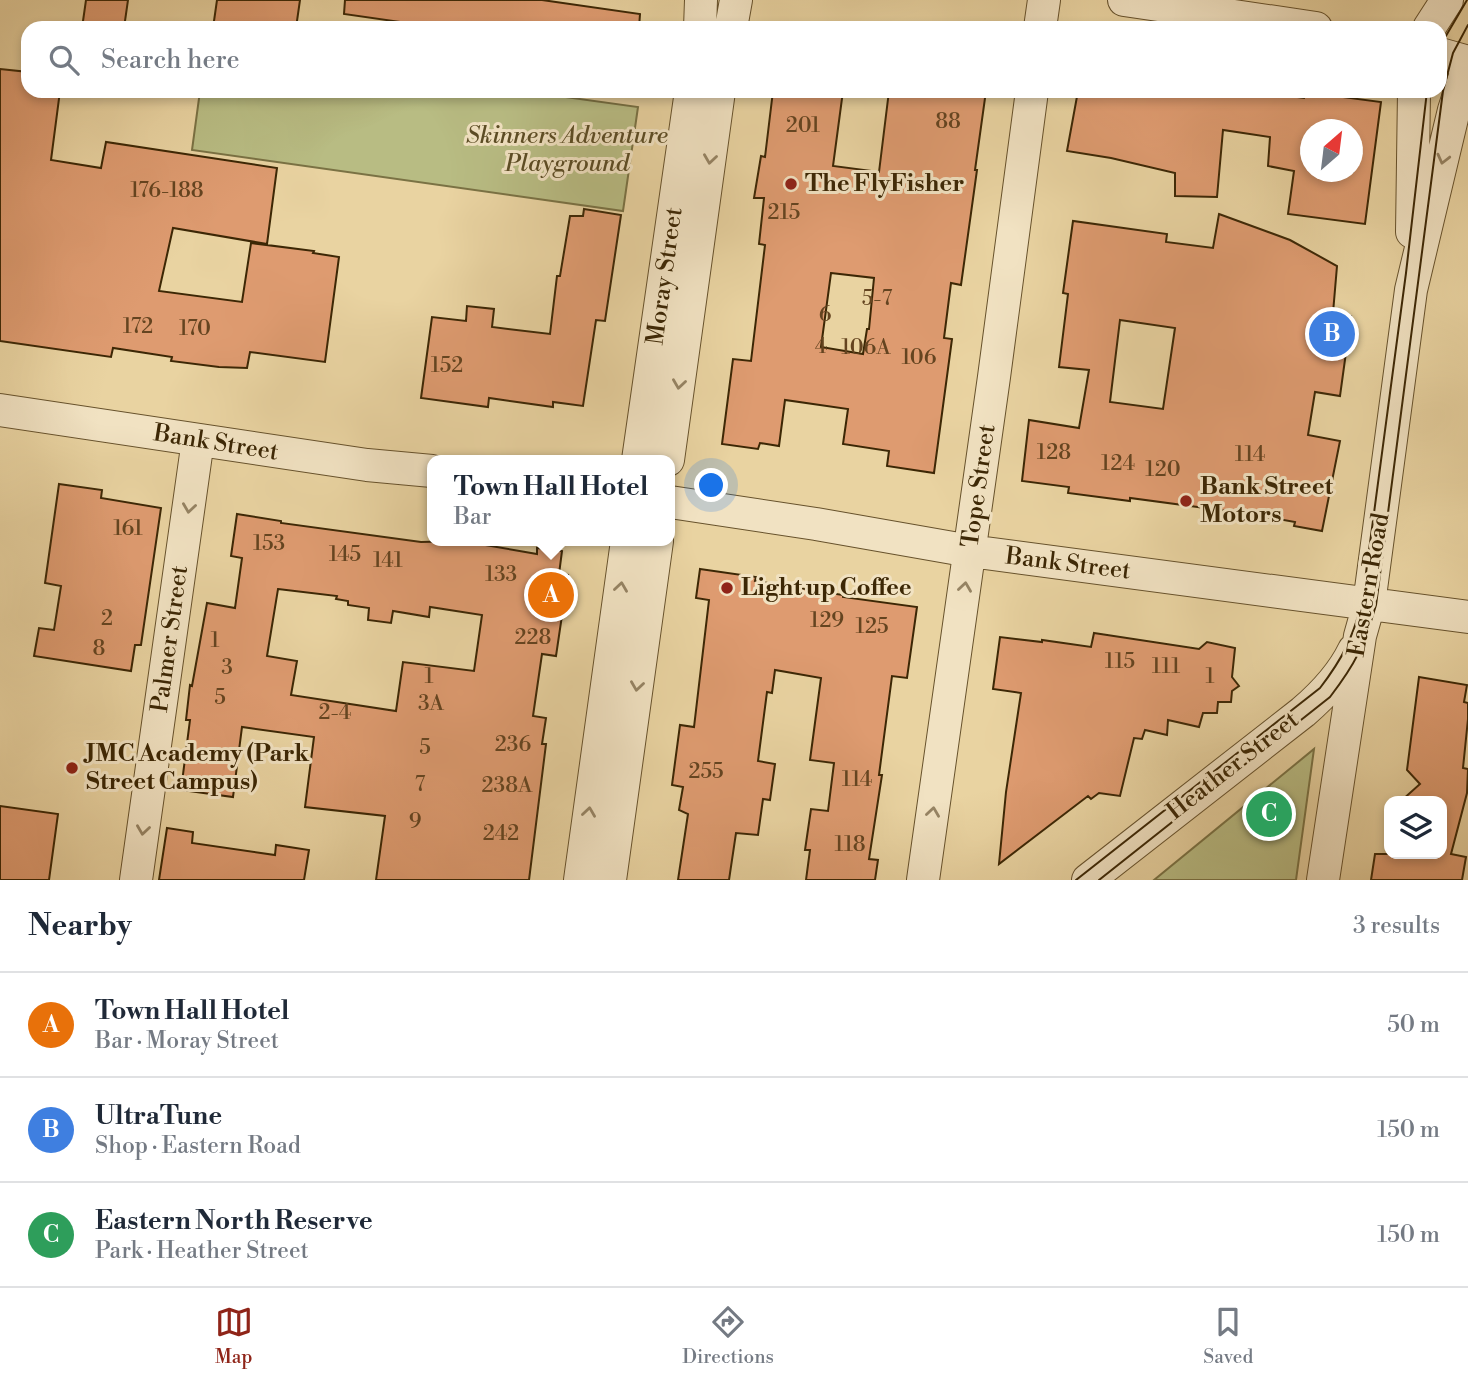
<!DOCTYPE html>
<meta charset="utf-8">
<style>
:root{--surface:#fff;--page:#f2f2f3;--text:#1f2937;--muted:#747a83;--line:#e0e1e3;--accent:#8f2418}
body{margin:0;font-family:"Libre Bodoni",serif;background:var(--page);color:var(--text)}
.controls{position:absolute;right:21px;bottom:21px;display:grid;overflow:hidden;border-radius:14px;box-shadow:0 4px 10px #0003}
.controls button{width:63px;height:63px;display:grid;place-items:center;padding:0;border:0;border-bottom:2px solid var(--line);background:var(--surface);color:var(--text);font:35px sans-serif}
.compass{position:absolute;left:1300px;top:119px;width:63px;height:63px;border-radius:50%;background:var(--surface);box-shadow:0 4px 10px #0003;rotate:28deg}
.you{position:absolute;left:712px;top:486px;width:24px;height:24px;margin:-18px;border:5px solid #fff;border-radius:50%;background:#1a73e8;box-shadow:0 0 0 10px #1a73e833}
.badge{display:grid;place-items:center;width:46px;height:46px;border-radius:50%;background:var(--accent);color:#fff;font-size:23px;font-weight:700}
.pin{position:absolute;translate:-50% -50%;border:4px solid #fff;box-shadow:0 2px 7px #0006}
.popup{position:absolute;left:427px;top:455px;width:248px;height:91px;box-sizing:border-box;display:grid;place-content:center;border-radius:14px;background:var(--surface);filter:drop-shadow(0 2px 5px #0005);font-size:23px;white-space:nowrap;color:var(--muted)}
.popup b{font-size:26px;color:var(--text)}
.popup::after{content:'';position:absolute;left:50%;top:100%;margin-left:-14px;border:14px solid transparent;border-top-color:var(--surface)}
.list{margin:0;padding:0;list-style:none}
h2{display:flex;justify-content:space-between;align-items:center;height:91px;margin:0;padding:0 28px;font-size:30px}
h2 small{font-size:23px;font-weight:400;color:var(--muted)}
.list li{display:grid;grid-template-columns:46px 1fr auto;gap:21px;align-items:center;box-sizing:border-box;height:105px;padding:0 28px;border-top:2px solid var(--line)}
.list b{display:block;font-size:26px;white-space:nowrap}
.list p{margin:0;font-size:23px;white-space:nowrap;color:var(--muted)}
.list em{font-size:23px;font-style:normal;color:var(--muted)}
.icon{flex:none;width:38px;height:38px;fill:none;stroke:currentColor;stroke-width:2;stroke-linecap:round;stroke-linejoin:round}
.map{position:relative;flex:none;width:1468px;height:880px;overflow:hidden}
.search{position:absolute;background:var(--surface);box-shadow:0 4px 10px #0003;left:21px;right:21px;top:21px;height:77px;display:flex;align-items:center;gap:18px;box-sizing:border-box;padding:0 24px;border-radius:21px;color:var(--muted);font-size:26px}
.sheet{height:406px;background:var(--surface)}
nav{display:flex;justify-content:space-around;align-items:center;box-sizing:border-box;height:98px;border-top:2px solid var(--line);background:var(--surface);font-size:19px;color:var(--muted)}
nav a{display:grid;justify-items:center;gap:4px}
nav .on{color:var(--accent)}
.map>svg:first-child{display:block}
.green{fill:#b8bc83;stroke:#7a7244;stroke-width:2}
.building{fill:#de9b70;stroke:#3c2705;stroke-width:2;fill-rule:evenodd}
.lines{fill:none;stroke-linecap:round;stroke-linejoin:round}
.minor-casing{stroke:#67522c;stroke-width:34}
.minor{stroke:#f1e2c2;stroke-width:32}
.tram{stroke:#3c2705;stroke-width:2}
.oneway{stroke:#968464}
.poi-dot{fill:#8f2418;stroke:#f1e2c2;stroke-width:2.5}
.labels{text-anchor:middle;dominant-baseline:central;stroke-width:6;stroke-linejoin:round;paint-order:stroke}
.number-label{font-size:21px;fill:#644420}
.park-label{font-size:24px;font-style:italic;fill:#5b4c24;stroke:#f1e2c2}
.poi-label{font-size:24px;font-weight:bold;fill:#3c2705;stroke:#f1e2c2;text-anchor:start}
.street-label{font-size:24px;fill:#3c2705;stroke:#f1e2c2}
</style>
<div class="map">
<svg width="1468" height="880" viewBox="0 0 1468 880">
<rect width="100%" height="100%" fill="#e9d3a1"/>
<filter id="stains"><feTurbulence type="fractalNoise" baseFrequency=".00286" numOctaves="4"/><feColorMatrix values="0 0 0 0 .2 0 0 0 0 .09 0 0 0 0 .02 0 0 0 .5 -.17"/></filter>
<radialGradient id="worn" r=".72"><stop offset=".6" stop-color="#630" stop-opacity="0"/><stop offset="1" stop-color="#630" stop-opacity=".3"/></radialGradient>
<path class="green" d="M200 91H522L638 107 623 211 192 150Z
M1314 749 1296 880H1154Z"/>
<path class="building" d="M86 0H128L124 28H82Z
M217 0H300L296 28H213Z
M345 0H542L640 14 639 28H442L344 14Z
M0 69 28 72V91H60L51 160 101 168 106 142 277 168 267 244 173 228 159 291 242 302 251 243 314 251 313 253 339 257 325 362 250 352 247 368 219 367 171 361 172 357 113 348 111 357 0 341Z
M773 91H843L833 166 879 172 889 91H986L975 170H977L961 285 951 283 944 338 952 339 934 473 887 466 889 451 843 444 848 409 785 400 779 446 760 443 758 449 722 444 733 359 751 361 765 245 759 244 764 198H754L761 156 765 157ZM831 273 874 278 869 329H867L863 354 821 347Z
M1078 91H1251L1304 98 1305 92 1381 102 1365 224 1288 214 1294 171 1268 166 1270 137 1223 130 1217 197 1175 196V173L1111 158 1067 151ZM1311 130H1353V172H1311Z
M584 209 621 215 605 321 596 320 583 406 553 402V407L489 398 488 407 421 398 432 317 466 321 467 306 494 309 492 327 550 334 557 276H560L570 216H583Z
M1219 214 1290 240 1337 266 1333 313 1351 316 1340 396 1315 392 1308 435 1340 441 1322 531 1294 526 1295 522 1250 514 1130 498V501L1068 493 1069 487 1022 481 1029 420 1079 428 1089 370 1059 367 1068 294 1063 293 1073 221 1167 234 1166 242 1213 248ZM1120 320 1175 328 1163 409 1110 402Z
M59 484 102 490 101 498 161 508 141 645H135L131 671 34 656 39 628 54 630 61 586 45 583Z
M237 514 281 521V523L421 542 462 541 537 554V548L562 551 559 574 568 575 556 656 542 654 533 716 546 718 542 744H546L529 880H376L385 816 305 807 314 737 242 727 233 797 181 790 190 720H186L190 685 192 686 207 603 235 608 242 558 231 556ZM278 589 337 596 336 599 348 601V605L369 608 368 620 391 623 393 611 429 617 430 607 482 615 474 671 403 662 396 711 291 695 297 661 267 656Z
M700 569 756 577 755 581 843 595V597L917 607 907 678 892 676 879 775H882L869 859 878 860 875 880H806L810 850H805L811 809 828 811 834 763 810 760 821 678 775 670 772 693 767 692 758 761 775 764 770 800 763 799 758 835 736 833 729 880H678L688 814 679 810 683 787 672 785 680 725 694 727 709 600 696 598Z
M1094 633 1199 649 1207 642 1235 648 1232 677 1239 686 1232 691 1231 702H1218L1217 713H1203L1199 727 1168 720 1167 735 1145 730 1142 739 1134 738 1120 796 1099 793 1091 799 1088 796 999 864 1006 792 1021 693 993 689 1000 637 1042 642V640L1091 647Z
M1419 677 1467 685 1464 702 1468 703V719L1463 768 1468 769 1467 793 1451 854 1466 857 1462 880H1371L1375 854H1442V801H1401L1420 784 1407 770Z
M0 806 58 814 49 880H0Z
M167 828 193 832 192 843 275 855 276 845 309 850 304 880H159Z"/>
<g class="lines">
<defs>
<path id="minor" d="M1124 0 1316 28
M700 28 701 0
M731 28 736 0
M1040 28 1044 0
M1429 28 1447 0
M1440 54 1468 62
M1412 232 1414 91
M0 410 367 465 432 471
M638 460 691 91
M668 460 719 91
M670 502 816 524 970 551 1468 617
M136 880 198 440
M580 880 627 541
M610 880 657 541
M923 880 994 377 1032 91
M1088 880 1303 712C1324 694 1342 675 1354 650
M1323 880 1360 636 1369 604 1411 290 1454 110 1468 67"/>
</defs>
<use href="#minor" class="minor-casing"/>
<use href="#minor" class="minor"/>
<path class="tram" d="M1440 46 1467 0
M1076 880 1320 688C1343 658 1352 639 1362 603L1406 273 1427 91
M1099 880 1330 697C1356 663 1364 646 1376 605L1443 91 1453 53 1468 25"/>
</g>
<defs><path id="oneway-chevron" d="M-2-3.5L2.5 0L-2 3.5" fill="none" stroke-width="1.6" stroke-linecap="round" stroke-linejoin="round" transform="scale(1.75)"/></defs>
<g class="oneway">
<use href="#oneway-chevron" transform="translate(710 159) rotate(98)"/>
<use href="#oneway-chevron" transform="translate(1443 159) rotate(104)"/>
<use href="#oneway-chevron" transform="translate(679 384) rotate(98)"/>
<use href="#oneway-chevron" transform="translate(189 508) rotate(98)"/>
<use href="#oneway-chevron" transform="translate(621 587) rotate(-82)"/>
<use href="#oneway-chevron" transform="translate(965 587) rotate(-82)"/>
<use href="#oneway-chevron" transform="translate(637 686) rotate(98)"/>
<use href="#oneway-chevron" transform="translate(589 812) rotate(-82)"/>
<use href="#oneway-chevron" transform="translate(933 812) rotate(-82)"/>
<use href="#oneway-chevron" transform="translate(143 830) rotate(98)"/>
</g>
<g class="poi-dot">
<circle cx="791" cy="184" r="7"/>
<circle cx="1186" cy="501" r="7"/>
<circle cx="727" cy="588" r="7"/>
<circle cx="72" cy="768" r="7"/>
</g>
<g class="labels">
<g class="number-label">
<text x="948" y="122">88</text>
<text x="803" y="126">201</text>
<text x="167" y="191">176-188</text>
<text x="784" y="213">215</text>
<text x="877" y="299">5-7</text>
<text x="825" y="315">6</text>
<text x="138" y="327">172</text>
<text x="195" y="329">170</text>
<text x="821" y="347">4</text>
<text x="866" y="348">106A</text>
<text x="919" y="358">106</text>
<text x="447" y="366">152</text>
<text x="1054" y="453">128</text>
<text x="1250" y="455">114</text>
<text x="1118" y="464">124</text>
<text x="1163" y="470">120</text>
<text x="128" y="529">161</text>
<text x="269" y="544">153</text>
<text x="345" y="555">145</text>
<text x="388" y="561">141</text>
<text x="501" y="575">133</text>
<text x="107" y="619">2</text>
<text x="827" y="621">129</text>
<text x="872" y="627">125</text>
<text x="533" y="638">228</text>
<text x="215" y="641">1</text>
<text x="99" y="649">8</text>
<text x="1120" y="662">115</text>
<text x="1166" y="667">111</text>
<text x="227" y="668">3</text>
<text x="429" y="677">1</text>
<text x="1210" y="677">1</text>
<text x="220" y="698">5</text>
<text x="431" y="704">3A</text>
<text x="335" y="713">2-4</text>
<text x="513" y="745">236</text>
<text x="425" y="748">5</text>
<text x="706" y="772">255</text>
<text x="857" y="780">114</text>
<text x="420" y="785">7</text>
<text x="507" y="786">238A</text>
<text x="415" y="822">9</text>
<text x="501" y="834">242</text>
<text x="850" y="845">118</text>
</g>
<g class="park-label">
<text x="567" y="136">Skinners Adventure<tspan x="567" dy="28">Playground</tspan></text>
</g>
<g class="poi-label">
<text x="805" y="184">The FlyFisher</text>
<text x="1200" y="487">Bank Street<tspan x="1200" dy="28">Motors</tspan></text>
<text x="741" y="588">Light up Coffee</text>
<text x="86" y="754">JMC Academy (Park<tspan x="86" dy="28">Street Campus)</tspan></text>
</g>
<g class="street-label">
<text transform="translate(665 276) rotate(-82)">Moray Street</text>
<text transform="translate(216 443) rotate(9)">Bank Street</text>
<text transform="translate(979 486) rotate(-82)">Tope Street</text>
<text transform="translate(1068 564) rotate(7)">Bank Street</text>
<text transform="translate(1369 585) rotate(-80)">Eastern Road</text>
<text transform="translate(170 639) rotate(-82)">Palmer Street</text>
<text transform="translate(1233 766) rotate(-38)">Heather Street</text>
</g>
</g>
<rect width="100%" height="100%" filter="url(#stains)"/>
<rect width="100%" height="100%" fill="url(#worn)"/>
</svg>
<div class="controls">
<button><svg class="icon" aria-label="layers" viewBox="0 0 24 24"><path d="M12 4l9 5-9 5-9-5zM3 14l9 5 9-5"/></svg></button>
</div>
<svg class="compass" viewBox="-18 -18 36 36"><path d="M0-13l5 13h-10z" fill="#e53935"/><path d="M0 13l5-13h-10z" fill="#747a83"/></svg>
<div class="you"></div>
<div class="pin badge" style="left:551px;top:595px;background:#e8710a">A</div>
<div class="popup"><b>Town Hall Hotel</b>Bar</div>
<div class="pin badge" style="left:1332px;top:334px;background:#3f7fe0">B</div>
<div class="pin badge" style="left:1269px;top:814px;background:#2e9e5b">C</div>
<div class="search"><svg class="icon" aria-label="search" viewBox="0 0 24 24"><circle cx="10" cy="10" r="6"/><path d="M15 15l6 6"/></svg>Search here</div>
</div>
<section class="sheet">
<h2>Nearby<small>3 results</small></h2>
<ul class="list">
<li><span class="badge" style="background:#e8710a">A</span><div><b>Town Hall Hotel</b><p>Bar · Moray Street</p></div><em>50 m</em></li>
<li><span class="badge" style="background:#3f7fe0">B</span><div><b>UltraTune</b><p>Shop · Eastern Road</p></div><em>150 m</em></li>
<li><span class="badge" style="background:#2e9e5b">C</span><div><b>Eastern North Reserve</b><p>Park · Heather Street</p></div><em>150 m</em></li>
</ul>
</section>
<nav>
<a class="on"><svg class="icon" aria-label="map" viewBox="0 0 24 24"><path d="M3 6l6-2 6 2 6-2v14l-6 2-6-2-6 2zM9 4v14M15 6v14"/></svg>Map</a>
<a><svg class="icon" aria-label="directions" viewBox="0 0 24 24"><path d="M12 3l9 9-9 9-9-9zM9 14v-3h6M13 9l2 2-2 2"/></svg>Directions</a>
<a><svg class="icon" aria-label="saved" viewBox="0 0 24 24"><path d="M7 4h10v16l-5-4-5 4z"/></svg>Saved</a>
</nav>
